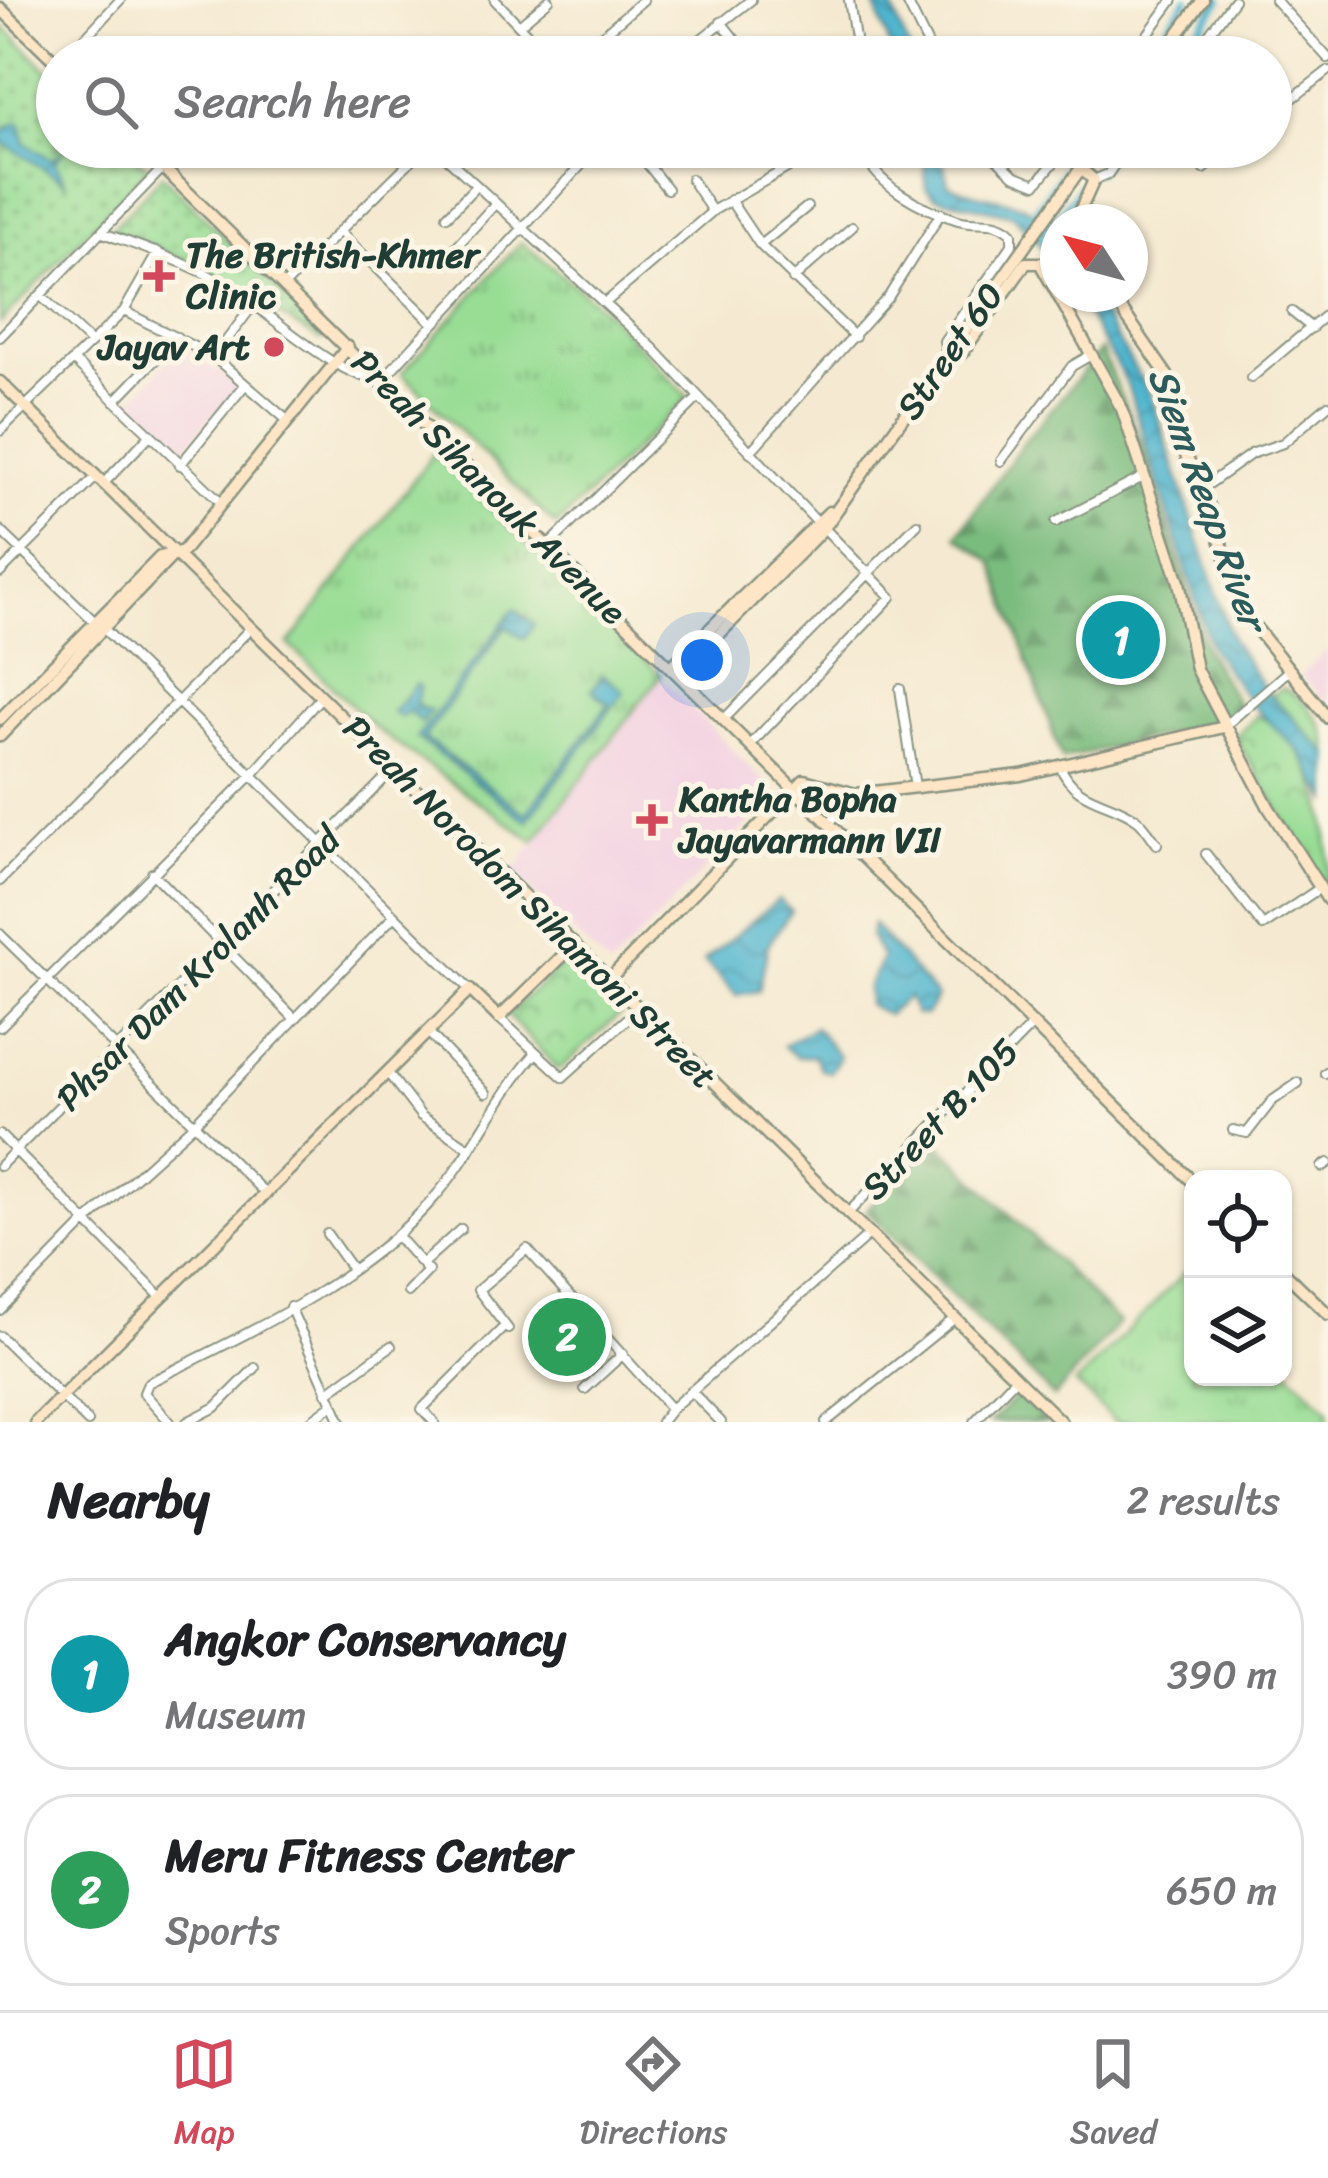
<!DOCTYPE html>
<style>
:root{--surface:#fff;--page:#f6f6f6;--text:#202124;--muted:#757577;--line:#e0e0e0;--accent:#d1495b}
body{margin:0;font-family:Sriracha,sans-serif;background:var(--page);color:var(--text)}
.controls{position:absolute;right:36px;bottom:36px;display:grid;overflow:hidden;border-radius:24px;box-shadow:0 3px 9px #0004}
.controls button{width:108px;height:108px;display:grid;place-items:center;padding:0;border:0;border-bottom:3px solid var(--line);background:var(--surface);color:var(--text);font:60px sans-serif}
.compass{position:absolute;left:1040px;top:204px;width:108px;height:108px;border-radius:50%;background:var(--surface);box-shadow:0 3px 9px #0004;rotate:306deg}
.you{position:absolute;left:702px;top:660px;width:42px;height:42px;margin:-30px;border:9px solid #fff;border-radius:50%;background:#1a73e8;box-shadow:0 0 0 18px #1a73e833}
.badge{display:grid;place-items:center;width:78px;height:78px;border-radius:50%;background:var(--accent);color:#fff;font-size:39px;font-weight:700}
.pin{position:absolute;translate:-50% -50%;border:6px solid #fff;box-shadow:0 3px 12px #0006}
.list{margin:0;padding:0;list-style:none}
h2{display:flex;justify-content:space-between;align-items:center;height:156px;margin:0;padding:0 48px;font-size:51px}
h2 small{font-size:39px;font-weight:400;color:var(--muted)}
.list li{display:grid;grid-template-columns:78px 1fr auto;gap:36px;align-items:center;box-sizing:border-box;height:192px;margin:0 24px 24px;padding:0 24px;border:3px solid var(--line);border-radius:48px}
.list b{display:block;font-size:45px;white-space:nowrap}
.list p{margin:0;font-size:39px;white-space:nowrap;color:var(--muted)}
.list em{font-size:39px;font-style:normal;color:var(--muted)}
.icon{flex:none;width:66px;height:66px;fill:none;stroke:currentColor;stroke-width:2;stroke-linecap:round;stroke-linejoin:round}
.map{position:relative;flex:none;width:1328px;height:1422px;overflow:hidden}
.search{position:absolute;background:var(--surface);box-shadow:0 3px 9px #0004;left:36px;right:36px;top:36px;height:132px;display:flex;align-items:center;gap:30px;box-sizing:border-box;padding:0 42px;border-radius:66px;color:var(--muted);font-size:45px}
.sheet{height:588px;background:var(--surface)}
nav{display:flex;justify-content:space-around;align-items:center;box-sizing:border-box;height:168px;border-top:3px solid var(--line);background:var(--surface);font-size:33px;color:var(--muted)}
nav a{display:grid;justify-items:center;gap:6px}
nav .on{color:var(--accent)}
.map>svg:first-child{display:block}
.built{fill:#f2cfe2}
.grass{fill:url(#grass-tufts);stroke:#5c8d64;stroke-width:3}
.forest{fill:url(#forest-firs);stroke:#4c7c59;stroke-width:3}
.park{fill:url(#park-crowns);stroke:#5c8d64;stroke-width:3}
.garden{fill:url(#garden-dots);stroke:#5c8d64;stroke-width:3}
.water{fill:url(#water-waves);stroke:#387982;stroke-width:3}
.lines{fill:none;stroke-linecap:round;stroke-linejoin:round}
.canal{stroke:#50b5cf;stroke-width:8}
.street-casing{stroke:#8a9482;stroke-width:12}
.secondary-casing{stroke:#8a9482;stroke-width:15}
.street{stroke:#fff;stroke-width:8}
.secondary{stroke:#fde5c5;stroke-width:10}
.poi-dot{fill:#d1495b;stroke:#fcf5e5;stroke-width:4.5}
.labels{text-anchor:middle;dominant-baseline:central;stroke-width:10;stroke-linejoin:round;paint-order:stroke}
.poi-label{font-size:36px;font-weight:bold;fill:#1f3d34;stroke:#fcf5e5;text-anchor:start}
.street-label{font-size:36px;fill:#1f3d34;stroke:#fcf5e5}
.water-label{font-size:39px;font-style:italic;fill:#2b5b5b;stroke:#fcf5e5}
</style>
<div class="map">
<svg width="1328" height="1422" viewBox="0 0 1328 1422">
<defs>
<pattern id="grass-tufts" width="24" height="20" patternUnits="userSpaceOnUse" patternTransform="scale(3)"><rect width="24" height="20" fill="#99dd95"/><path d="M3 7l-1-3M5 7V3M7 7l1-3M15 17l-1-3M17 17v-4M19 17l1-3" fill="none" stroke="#7cb47a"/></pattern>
<pattern id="forest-firs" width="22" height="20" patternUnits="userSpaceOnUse" patternTransform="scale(3)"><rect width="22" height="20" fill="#7abc7e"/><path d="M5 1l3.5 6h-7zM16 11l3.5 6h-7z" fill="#639a68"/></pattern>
<pattern id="park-crowns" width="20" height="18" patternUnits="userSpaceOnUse" patternTransform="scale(3)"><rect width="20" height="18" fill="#99dd95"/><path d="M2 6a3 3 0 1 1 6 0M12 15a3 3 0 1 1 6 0" fill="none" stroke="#7cb47a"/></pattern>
<pattern id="garden-dots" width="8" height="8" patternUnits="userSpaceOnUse" patternTransform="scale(3)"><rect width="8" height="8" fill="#99dd95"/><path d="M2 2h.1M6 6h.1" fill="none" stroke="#7cb47a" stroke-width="1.8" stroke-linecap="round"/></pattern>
<pattern id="water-waves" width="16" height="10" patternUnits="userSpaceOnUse" patternTransform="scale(3)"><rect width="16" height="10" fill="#50b5cf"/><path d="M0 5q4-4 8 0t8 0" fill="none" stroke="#4294a9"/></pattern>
</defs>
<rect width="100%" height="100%" fill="#fcf5e5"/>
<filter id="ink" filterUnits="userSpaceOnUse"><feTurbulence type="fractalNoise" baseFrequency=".00833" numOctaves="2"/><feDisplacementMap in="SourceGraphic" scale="24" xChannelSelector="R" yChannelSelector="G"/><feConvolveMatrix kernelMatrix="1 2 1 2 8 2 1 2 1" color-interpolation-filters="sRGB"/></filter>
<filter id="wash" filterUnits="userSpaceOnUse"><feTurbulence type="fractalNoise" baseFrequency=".004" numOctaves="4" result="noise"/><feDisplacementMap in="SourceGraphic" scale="48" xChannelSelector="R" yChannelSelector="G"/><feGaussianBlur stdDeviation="2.7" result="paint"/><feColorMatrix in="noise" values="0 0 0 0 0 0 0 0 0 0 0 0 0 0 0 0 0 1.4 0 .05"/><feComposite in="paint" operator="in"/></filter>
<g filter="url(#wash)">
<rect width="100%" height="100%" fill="#f5ead1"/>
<path class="built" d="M183 345 240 387 182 451 130 401Z
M1328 649V705L1301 675Z
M661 678 777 794 610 968 512 873Z"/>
<path class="grass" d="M521 242 601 307 688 397 556 526 402 373Z
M434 453 661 675 534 841 377 730 289 644Z
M1186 1271 1193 1277V1377H1283V1365L1328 1409V1422H1115L1076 1384Z"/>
<path class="forest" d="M1101 350 1143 448 1206 651 1241 709 1229 719 1062 759 993 562 957 536 1023 443Z
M934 1138 1119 1323 1054 1397 866 1210Z
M1019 1394 1047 1422H990Z"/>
<path class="park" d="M1283 688C1308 700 1328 727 1328 754L1271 695Z
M1256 716C1273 720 1282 732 1294 745 1328 789 1328 834 1328 891L1235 737Z
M567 960 620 1014 559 1070 507 1015Z"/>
<path class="garden" d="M0 23 57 79V147H126L148 168 0 323Z
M162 175 324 336 321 340 183 259 112 229Z"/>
<path class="water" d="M873 0H889L912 57H894Z
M16 122 21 123 25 143 51 159 63 151 55 162 65 182 2 142 0 133Z
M924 147H940L948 184C987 203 1030 194 1058 232V265L1013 215 935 197 926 188Z
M1074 294H1090L1151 396 1232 640 1266 691 1328 754V800L1299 751 1249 702 1211 648 1126 381Z
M514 609 534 624 524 639 506 626 424 738 526 814 609 704 592 690 603 675 624 691 527 821 417 738Z
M416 684 420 687 415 705 430 711 421 723 409 711 400 717 393 712Z
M779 899 791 911 768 945 759 991 736 995 704 961Z
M873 924 937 997 926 1015 915 1014 908 997 887 1015 868 1004 867 988 882 958 870 936Z
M815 1027 840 1057 830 1072 821 1070 814 1056 797 1057 783 1046Z"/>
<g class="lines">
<path class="canal" d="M1145 57 1187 0
M1179 57 1220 0
M1072 158 1080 147
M1097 171 1114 147
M1032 215 1066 167
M1049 230 1080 187"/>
</g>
</g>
<g filter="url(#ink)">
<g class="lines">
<defs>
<path id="street" d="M495 0 549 57
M849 0 858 57
M906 0 934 57
M1275 0 1328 58
M721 22 749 57
M519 25 549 0
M67 57 120 0
M577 57 643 0
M678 57 751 0
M1131 57 1173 0
M1192 57 1234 0
M1271 115 1328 71
M435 147 654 349 817 522
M634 147 667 189
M863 147C870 184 925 210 958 220 978 226 996 217 1012 233V245L944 341 947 355
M984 147 1014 175 1036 184 1067 147
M1204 169 1232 147
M691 179 712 211
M1094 180 1108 174 1127 147
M730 200 760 245
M807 207 760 245 855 337
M447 216 476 186
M339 231 434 324
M103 233C141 247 180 260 216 279 261 303 334 379 382 380L598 147
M455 248 495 204
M793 279 852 227
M284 286 425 147
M41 296 91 343
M605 303 714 210 824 147
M124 311 214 357 287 420
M1292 312 1312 328
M0 337 183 147
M214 357 254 304
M74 361 222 503
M1251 378 1328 313
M115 401 177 337
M0 431 124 311 158 252
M750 452 889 296 941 213
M1001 461 1072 366 1091 355
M180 465 245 385
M103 484 150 435
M1202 489 1251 454 1283 443 1328 405
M1056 522 1143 477
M0 530 95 622
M548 546 698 398
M0 573 96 477
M105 630 470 990
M900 689 915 787
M725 718 917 524
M1226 725 1288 671
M751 744 891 597 824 528
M1060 766C1075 803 1110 799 1138 820 1145 826 1151 836 1157 844
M830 822 856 794
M1206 854 1263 926 1320 888
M152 873 293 1017
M0 881 250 629
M0 934 265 1193
M499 1018 563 1077 638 1009
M0 1027 251 776 321 697
M429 1033 486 1093
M388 1073 421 1116 468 1147
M1325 1073 1328 1071
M1233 1130 1247 1133 1272 1101 1298 1083
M0 1135 162 1298
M0 1166 394 769
M1322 1167 1328 1163
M847 1214 1033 1024
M327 1234 351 1268
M396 1235 428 1271 408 1292
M423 1263 461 1229
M290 1307 341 1422
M0 1310 87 1221 192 1126 394 916
M508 1329 478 1290 527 1249 671 1409 869 1235
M0 1336 88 1422
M585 1389 623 1354
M691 1391 721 1422
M327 1393 391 1346
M170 1422 144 1393 148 1383C246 1334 361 1282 434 1198 473 1154 496 1098 535 1054
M187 1422 216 1407 255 1368
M309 1422 332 1405
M434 1422 422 1409 505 1326
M661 1422 671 1409
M826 1422 955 1318
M974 1422 1016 1378"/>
<path id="secondary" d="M0 8 57 63
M1161 57 1203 0
M142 147 1193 1182
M1075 222 1094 180 1081 169
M1111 294 1167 375 1175 431 1210 508 1244 613 1328 718
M947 355 962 353 1026 263H1040L1122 409 1179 582 1196 669 1269 808 1328 900
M0 382 1061 1422
M673 665 829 512
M681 673 824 528 1096 147
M0 719 160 557 183 551 348 347
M0 736 175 553
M608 980 804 780 856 794 1021 775 1224 727
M1283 1271 1328 1314
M36 1422 470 990 499 1018 573 946"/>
</defs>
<use href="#street" class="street-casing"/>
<use href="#secondary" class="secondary-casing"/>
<use href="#street" class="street"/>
<use href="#secondary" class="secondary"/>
</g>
</g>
<g class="poi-dot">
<path d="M153 258h12v12h12v12h-12v12h-12v-12h-12v-12h12z"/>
<circle cx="274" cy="347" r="12"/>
<path d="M646 802h12v12h12v12h-12v12h-12v-12h-12v-12h12z"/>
</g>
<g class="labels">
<g class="poi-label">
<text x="186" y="255">The British-Khmer<tspan x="186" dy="41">Clinic</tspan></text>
<text x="250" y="347" text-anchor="end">Jayav Art</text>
<text x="679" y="799">Kantha Bopha<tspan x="679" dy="41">Jayavarmann VII</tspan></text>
</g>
<g class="street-label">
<text transform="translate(950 351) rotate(-55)">Street 60</text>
<text transform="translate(489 487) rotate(45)">Preah Sihanouk Avenue</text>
<text transform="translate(530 902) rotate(45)">Preah Norodom Sihamoni Street</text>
<text transform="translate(198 969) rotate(-45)">Phsar Dam Krolanh Road</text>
<text transform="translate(940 1119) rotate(-46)">Street B.105</text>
</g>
<g class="water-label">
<text transform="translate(1208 498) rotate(70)">Siem Reap River</text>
</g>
</g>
</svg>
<div class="controls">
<button><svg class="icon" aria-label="locate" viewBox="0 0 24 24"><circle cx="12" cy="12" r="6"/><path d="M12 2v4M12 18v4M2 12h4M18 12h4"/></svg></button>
<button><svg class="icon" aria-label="layers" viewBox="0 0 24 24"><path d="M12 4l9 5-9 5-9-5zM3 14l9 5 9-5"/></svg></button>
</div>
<svg class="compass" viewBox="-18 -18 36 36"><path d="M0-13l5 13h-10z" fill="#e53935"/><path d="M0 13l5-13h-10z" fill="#757577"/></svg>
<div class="you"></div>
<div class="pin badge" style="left:1121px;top:640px;background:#0f9aa8">1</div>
<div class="pin badge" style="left:567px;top:1337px;background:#2e9e5b">2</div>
<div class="search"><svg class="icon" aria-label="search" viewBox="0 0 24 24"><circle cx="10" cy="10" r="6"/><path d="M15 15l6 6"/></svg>Search here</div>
</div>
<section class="sheet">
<h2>Nearby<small>2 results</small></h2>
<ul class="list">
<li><span class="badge" style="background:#0f9aa8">1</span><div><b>Angkor Conservancy</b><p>Museum</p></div><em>390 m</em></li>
<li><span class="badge" style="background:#2e9e5b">2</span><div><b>Meru Fitness Center</b><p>Sports</p></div><em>650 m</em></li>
</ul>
</section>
<nav>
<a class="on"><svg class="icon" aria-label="map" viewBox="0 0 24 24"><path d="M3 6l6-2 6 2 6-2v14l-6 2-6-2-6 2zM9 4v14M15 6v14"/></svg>Map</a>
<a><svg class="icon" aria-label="directions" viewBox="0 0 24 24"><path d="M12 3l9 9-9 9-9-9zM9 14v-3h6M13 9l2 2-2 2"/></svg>Directions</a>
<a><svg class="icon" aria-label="saved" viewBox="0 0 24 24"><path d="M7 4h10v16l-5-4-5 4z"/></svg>Saved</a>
</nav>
